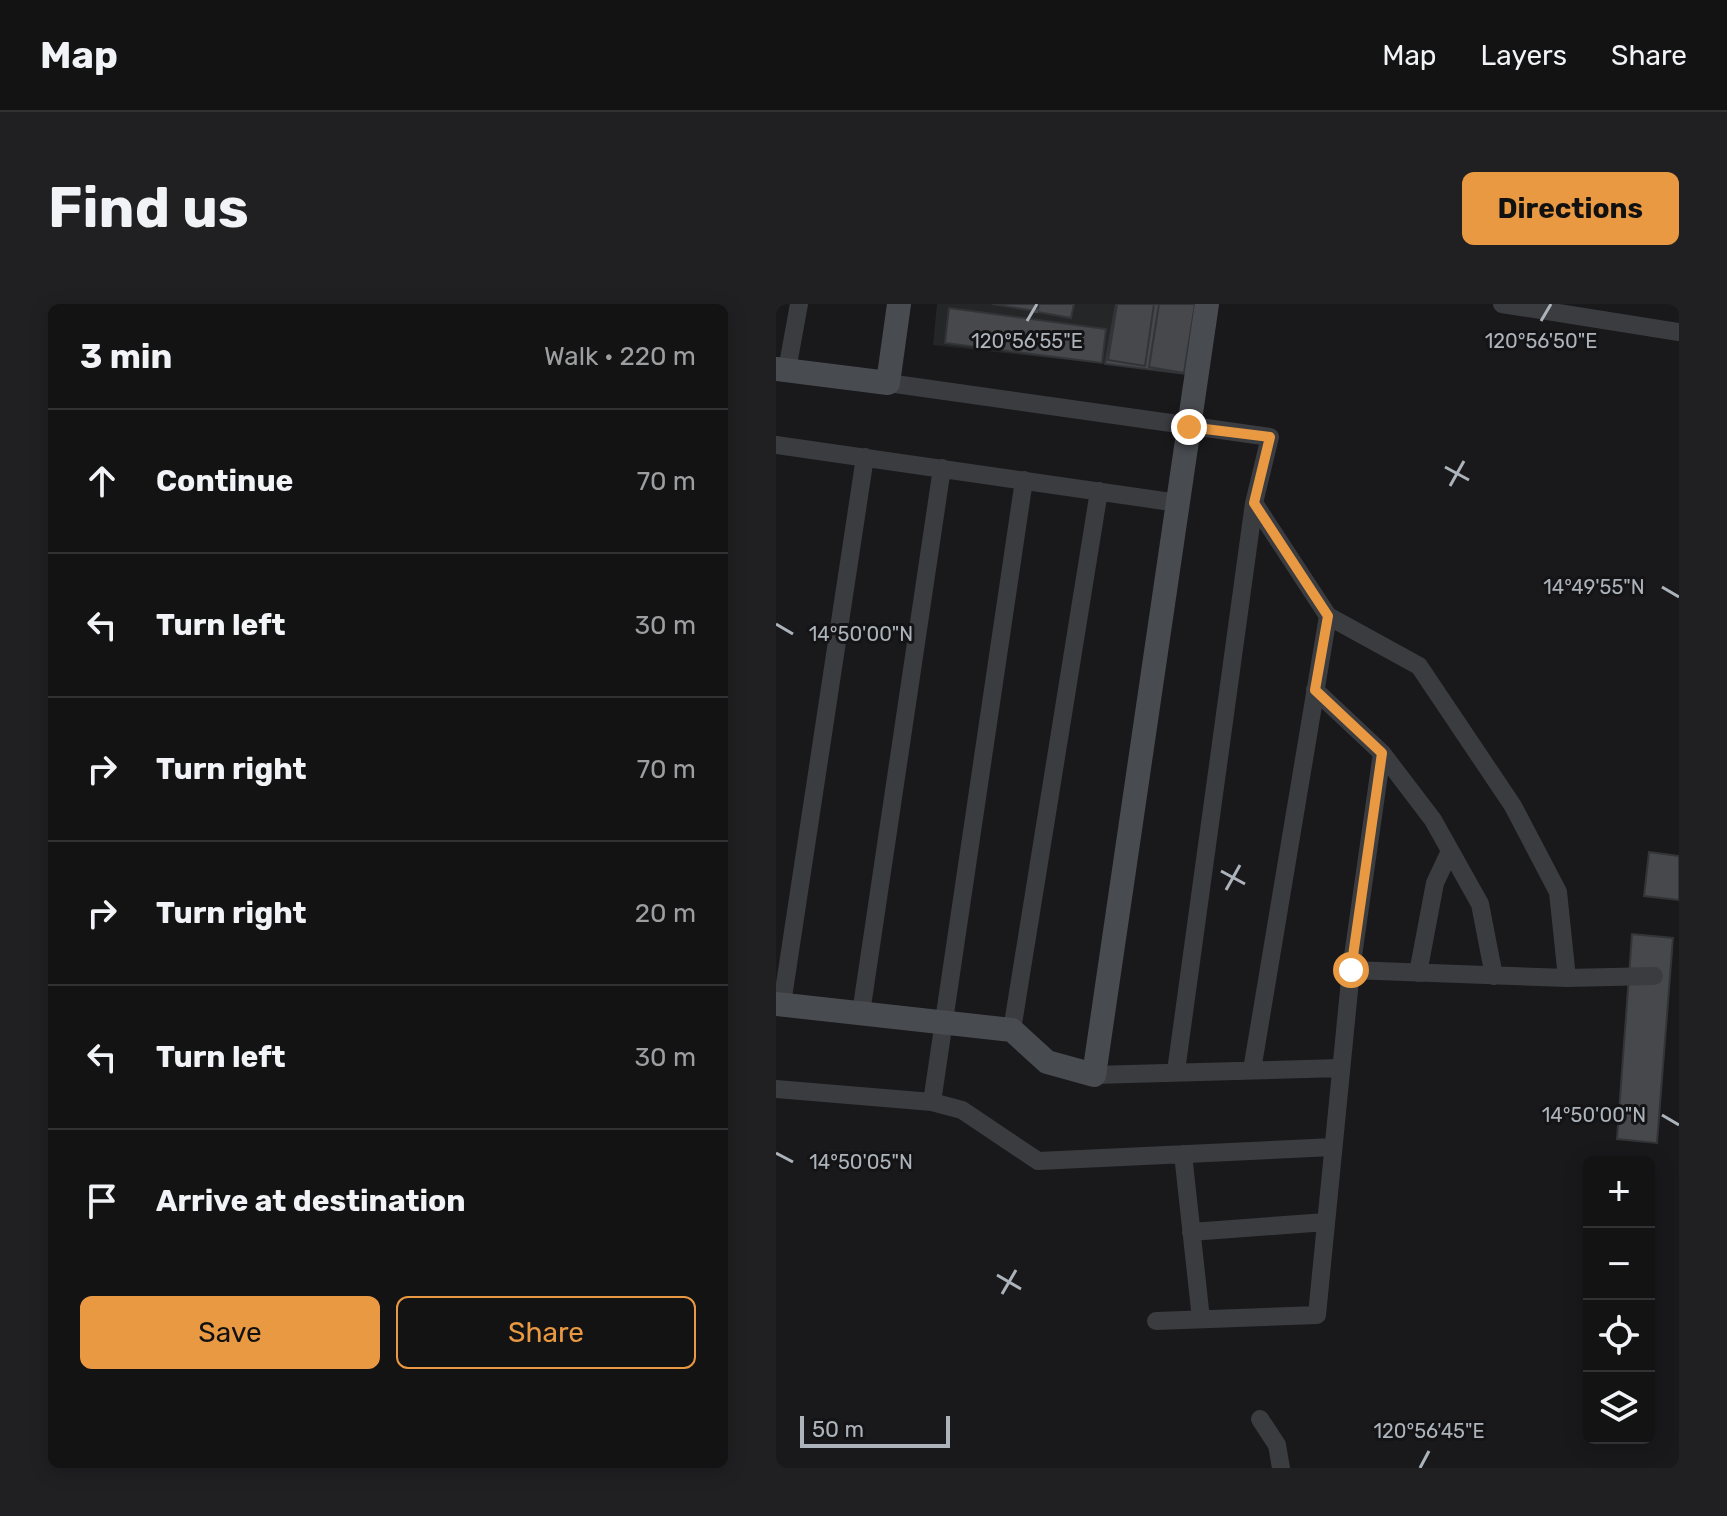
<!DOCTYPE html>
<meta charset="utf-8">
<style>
:root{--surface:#131314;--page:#202022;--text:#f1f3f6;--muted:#9d9ea0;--line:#323234;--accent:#ea9943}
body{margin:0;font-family:Rubik,sans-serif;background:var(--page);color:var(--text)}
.controls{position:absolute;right:24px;bottom:24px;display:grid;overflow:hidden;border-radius:12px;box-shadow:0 4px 20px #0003}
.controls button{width:72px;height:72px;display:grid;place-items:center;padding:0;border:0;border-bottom:2px solid var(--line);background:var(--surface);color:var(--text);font:40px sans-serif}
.scale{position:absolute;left:24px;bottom:20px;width:150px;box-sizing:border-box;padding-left:8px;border:4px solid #acb3ba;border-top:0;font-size:22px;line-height:28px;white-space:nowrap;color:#acb3ba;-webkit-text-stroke:6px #141416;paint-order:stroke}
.stop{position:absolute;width:24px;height:24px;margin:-18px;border:6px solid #ea9943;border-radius:50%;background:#fff}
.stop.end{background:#ea9943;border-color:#fff;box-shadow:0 2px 8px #0008}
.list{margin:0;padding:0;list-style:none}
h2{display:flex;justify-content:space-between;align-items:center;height:104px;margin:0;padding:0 32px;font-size:34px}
h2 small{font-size:26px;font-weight:400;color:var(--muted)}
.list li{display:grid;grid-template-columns:52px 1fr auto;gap:24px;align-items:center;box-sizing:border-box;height:144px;padding:0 32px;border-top:2px solid var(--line)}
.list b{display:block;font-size:30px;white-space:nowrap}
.list em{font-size:26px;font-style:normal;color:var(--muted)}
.actions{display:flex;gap:16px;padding:24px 32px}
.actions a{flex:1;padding:18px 0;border:2px solid var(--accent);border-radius:12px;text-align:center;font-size:28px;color:var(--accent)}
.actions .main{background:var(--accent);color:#111}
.icon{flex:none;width:44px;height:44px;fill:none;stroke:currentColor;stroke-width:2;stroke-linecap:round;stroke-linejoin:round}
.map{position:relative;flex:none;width:903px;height:1164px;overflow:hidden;border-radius:12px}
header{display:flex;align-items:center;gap:48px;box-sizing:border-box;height:112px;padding:0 40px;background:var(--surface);border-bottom:2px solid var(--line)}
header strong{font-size:38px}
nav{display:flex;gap:44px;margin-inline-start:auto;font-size:28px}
.intro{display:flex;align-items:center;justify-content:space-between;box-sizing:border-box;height:192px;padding:0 48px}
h1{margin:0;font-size:56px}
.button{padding:20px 36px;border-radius:12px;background:var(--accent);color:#111;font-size:28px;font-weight:700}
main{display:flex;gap:48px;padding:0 48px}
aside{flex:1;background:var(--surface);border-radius:12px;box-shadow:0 4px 20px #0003}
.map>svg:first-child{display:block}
.built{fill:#252628}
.building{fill:#46484b;stroke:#333437;stroke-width:2}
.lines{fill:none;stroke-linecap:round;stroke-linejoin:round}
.path{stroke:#404347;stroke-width:4;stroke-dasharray:4 6;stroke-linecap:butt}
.street{stroke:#3a3c40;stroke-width:18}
.secondary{stroke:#484b50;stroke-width:24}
.route{stroke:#ea9943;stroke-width:10}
.ticks{fill:none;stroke:#acb3ba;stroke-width:3}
.ticks-label{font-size:20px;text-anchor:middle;fill:#acb3ba;stroke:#141416;stroke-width:6;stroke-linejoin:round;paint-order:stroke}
</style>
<header>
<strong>Map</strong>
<nav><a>Map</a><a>Layers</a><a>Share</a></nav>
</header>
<div class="intro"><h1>Find us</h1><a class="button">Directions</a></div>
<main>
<aside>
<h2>3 min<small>Walk · 220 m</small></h2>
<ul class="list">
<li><svg class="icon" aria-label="ahead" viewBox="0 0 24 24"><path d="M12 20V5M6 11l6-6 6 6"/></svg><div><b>Continue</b></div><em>70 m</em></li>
<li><svg class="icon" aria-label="left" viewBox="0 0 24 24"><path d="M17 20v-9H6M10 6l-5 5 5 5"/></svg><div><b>Turn left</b></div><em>30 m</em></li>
<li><svg class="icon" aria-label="right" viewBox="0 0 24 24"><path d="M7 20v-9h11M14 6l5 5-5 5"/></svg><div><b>Turn right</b></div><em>70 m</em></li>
<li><svg class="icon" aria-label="right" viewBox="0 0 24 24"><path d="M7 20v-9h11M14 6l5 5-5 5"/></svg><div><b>Turn right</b></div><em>20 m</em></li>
<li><svg class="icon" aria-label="left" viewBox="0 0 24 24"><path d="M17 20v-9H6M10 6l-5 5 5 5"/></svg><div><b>Turn left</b></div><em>30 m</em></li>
<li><svg class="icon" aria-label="arrive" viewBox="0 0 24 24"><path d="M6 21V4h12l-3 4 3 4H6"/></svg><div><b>Arrive at destination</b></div></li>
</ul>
<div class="actions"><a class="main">Save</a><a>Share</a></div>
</aside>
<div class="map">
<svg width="903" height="1164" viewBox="0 0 903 1164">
<rect width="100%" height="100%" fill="#19191b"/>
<path class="built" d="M161 0H340L329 60 157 41Z"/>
<path class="building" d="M216 0H259L258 7Z
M263 0H298L295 14 261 8Z
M340 0H430L418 71 329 60Z
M341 0H378L369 62 332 56Z
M383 0H419L408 69 373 63Z
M173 4 330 25 326 59 169 39Z
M873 548 903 552V596L868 592Z
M856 630 897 634 881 839 841 835Z"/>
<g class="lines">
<path class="path" d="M260 9 261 0"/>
<path class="street" d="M726 0 903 28
M11 66 23 0
M112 79 494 133 478 199 552 312 643 362 737 502 782 588 791 674
M0 141 402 199
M539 386 606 449 657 516 704 600 718 672
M575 666 791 674 878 672
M642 669 659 579 674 547
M6 700 89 153
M85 709 166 164
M236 726 323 187
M476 766 552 312
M400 767 478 199
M318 771 565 764
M0 785 156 798 186 806 262 857 557 843
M156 798 248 176
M407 850 425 1015
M415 928 550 918
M380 1017 541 1011 575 666 606 449
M484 1115 501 1141 505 1164"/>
<path class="secondary" d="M0 65 112 79 123 0
M0 700 236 726 271 758 318 771 431 0"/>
</g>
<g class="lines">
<path class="route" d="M413 123 494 133 478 199 552 312 539 386 606 449 575 666"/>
</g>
<path class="ticks" d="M251 17 261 0M765 17 775 0M669 163 693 176M674 182 688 157M886 283 903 293M0 320 17 330M445 567 469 580M450 586 464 561M886 811 903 821M0 849 17 858M221 971 245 985M226 990 240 966M644 1164 653 1147"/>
<g class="ticks-label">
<text x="251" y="44">120°56'55"E</text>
<text x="765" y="44">120°56'50"E</text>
<text x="818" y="290">14°49'55"N</text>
<text x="85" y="337">14°50'00"N</text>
<text x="818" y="818">14°50'00"N</text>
<text x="85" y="865">14°50'05"N</text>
<text x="653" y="1134">120°56'45"E</text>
</g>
</svg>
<div class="controls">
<button>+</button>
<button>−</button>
<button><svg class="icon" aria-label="locate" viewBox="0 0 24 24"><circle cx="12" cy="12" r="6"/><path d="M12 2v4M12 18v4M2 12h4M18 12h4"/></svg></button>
<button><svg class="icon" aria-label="layers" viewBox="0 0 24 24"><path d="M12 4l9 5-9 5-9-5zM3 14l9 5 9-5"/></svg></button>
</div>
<div class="scale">50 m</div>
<div class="stop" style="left:575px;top:666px"></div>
<div class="stop end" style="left:413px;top:123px"></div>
</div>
</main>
